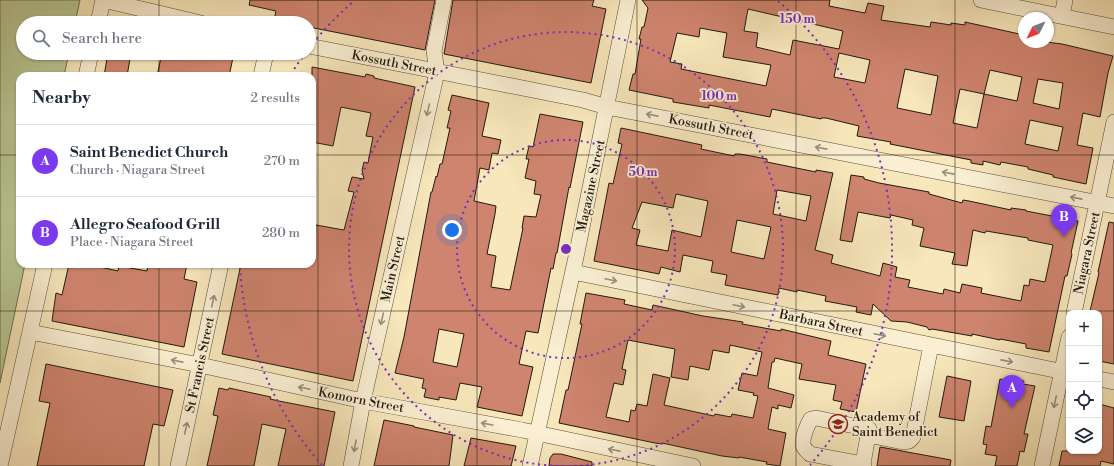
<!DOCTYPE html>
<meta charset="utf-8">
<style>
:root{--surface:#fff;--page:#f2f2f3;--text:#1f2937;--muted:#747a83;--line:#e0e1e3;--accent:#7c3aed}
body{margin:0;font-family:"Libre Bodoni",serif;background:var(--page);color:var(--text)}
.controls{position:absolute;right:12px;bottom:12px;display:grid;overflow:hidden;border-radius:8px;box-shadow:0 1px 3px #0004}
.controls button{width:36px;height:36px;display:grid;place-items:center;padding:0;border:0;border-bottom:1px solid var(--line);background:var(--surface);color:var(--text);font:20px sans-serif}
.compass{position:absolute;left:1018px;top:12px;width:36px;height:36px;border-radius:50%;background:var(--surface);box-shadow:0 1px 3px #0004;rotate:228deg}
.you{position:absolute;left:452px;top:230px;width:14px;height:14px;margin:-10px;border:3px solid #fff;border-radius:50%;background:#1a73e8;box-shadow:0 0 0 6px #1a73e833}
.badge{display:grid;place-items:center;width:26px;height:26px;border-radius:50%;background:var(--accent);color:#fff;font-size:13px;font-weight:700}
.pin{position:absolute;translate:-50% -33px;filter:drop-shadow(0 1px 2px #0008)}
.pin::after{content:'';position:absolute;top:21px;width:14px;height:12px;background:inherit;clip-path:polygon(0 0,100% 0,50% 100%)}
.list{margin:0;padding:0;list-style:none}
h2{display:flex;justify-content:space-between;align-items:center;height:52px;margin:0;padding:0 16px;font-size:17px}
h2 small{font-size:13px;font-weight:400;color:var(--muted)}
.list li{display:grid;grid-template-columns:26px 1fr auto;gap:12px;align-items:center;box-sizing:border-box;height:72px;padding:0 16px;border-top:1px solid var(--line)}
.list b{display:block;font-size:15px;white-space:nowrap}
.list p{margin:0;font-size:13px;white-space:nowrap;color:var(--muted)}
.list em{font-size:13px;font-style:normal;color:var(--muted)}
.icon{flex:none;width:22px;height:22px;fill:none;stroke:currentColor;stroke-width:2;stroke-linecap:round;stroke-linejoin:round}
.map{position:relative;flex:none;width:1114px;height:466px;overflow:hidden}
.search{position:absolute;background:var(--surface);box-shadow:0 1px 3px #0004;left:16px;top:16px;width:300px;height:44px;display:flex;align-items:center;gap:10px;box-sizing:border-box;padding:0 14px;border-radius:22px;color:var(--muted);font-size:15px}
.panel{position:absolute;background:var(--surface);box-shadow:0 1px 3px #0004;left:16px;top:72px;width:300px;height:196px;border-radius:12px}
.map>svg:first-child{display:block}
.green{fill:#b8c793;stroke:#6c7051}
.building{fill:#ce846e;stroke:#21190f;fill-rule:evenodd}
.lines{fill:none;stroke-linecap:round;stroke-linejoin:round}
.minor-casing{stroke:#564c3a;stroke-width:16}
.minor{stroke:#faefd3;stroke-width:15}
.oneway{stroke:#988f7b}
.grid{fill:none;stroke:#21190f;stroke-width:1;stroke-opacity:0.55}
.ring{fill:none;stroke:#7b2cbf;stroke-width:2;stroke-dasharray:2 4}
.labels{text-anchor:middle;dominant-baseline:central;stroke-width:3.5;stroke-linejoin:round;paint-order:stroke}
.street-label{font-size:13px;fill:#21190f;stroke:#faefd3}
.poi-label{font-size:13px;fill:#21190f;stroke:#faefd3;text-anchor:start}
.centre{fill:#7b2cbf;stroke:#faefd3;stroke-width:2}
.ring-label{font-size:12px;text-anchor:middle;font-weight:bold;fill:#7b2cbf;stroke:#faefd3;stroke-width:3.5;stroke-linejoin:round;paint-order:stroke}
</style>
<div class="map">
<svg width="1114" height="466" viewBox="0 0 1114 466">
<rect width="100%" height="100%" fill="#f7e7bb"/>
<filter id="stains"><feTurbulence type="fractalNoise" baseFrequency=".005" numOctaves="4"/><feColorMatrix values="0 0 0 0 .2 0 0 0 0 .09 0 0 0 0 .02 0 0 0 .5 -.17"/></filter>
<radialGradient id="worn" r=".72"><stop offset=".6" stop-color="#630" stop-opacity="0"/><stop offset="1" stop-color="#630" stop-opacity=".3"/></radialGradient>
<path class="green" d="M0 0H80L75 23H23V53H69L64 76H20V264H25L0 383Z"/>
<path class="building" d="M250 0H435L425 50 309 27V23H289L274 20 276 11 249 5Z
M453 0H594L592 6 606 9 591 83 444 54Z
M642 0H830L829 6 865 13 868 3 884 6 881 20 930 27 931 22 951 25V23L965 25V22L1024 35V42H1046L1062 44 1113 56 1108 73 1100 117 1083 113 1077 145 1093 148 1086 184 1053 177V175L1028 169V167L1001 162 1000 165 983 161V165L971 163V160L890 144 891 142 857 136 859 126 826 118H821V119L772 109 770 117 709 105V108L673 102V99L629 90 633 74H635L641 39H639L642 27H644L648 8ZM748 9 843 31 839 49 793 40 790 55 756 47 758 33 744 31ZM700 28 727 33 723 57 771 65 766 86 681 69 682 64 670 62 677 33 699 37ZM839 53 870 60 865 83 834 77ZM905 69 938 76 931 115 897 108ZM990 70 1022 77 1017 101 984 94ZM1038 79 1063 83 1059 109 1033 103ZM960 89 984 94 977 128 953 123ZM1030 120 1063 127 1058 151 1025 144Z
M108 53H127L126 58 130 59 127 76H104Z
M162 53H234L229 76H157Z
M312 67 365 77 366 74 374 76V78L415 87 353 381 222 354 241 264H312V245L316 225 344 230 354 192 348 191 352 177 364 179 362 170 364 162 368 163 373 137 366 136 371 113 341 107 333 146 312 142Z
M452 95 489 103 482 136 501 140 498 154 492 153 489 170 480 168 474 201 496 206 495 214 487 254 496 256 491 287 510 290 523 228H522L524 216 536 217 541 195 534 194 536 181 525 178 529 159H526L529 146 533 147 540 114 583 122 570 188 569 187 557 253H556L553 269 551 268 538 333 526 331 519 364 533 367 522 416 477 407 482 387 460 383 456 400 439 397V400L424 397 426 389 422 388 424 379 395 373 404 337 431 192H432L436 176 437 177 440 164H442L450 128H447L451 111 448 110ZM439 329 464 334 457 367 433 362Z
M621 128 702 145 701 149 734 156 735 154H740L767 159V162L816 172V170L833 173 815 250 833 255 831 263 880 276 883 263 897 267 895 277 910 280 908 287 943 294 944 289 960 293 962 284 982 288 981 293 1021 301 1024 285 1029 286 1030 279 1045 282 1053 245 1028 240V238L986 231 985 233 973 230 967 266 952 264 955 253 920 246 924 228 912 225 913 220 891 215 890 218 858 212 852 242 840 240 851 175 864 177V179L879 183 929 192V194L962 203 963 200 969 201 1011 210V208L1026 210V211L1078 221 1071 253 1072 254 1067 276H1065L1049 352 1026 348V344L1000 339V340L972 334V336L932 329 929 330 927 327 907 322 891 321 873 304 871 315 856 312 857 307 825 301 826 296 797 290V292L779 288 778 295 725 285 727 275 711 272 713 261 683 255 680 272 661 267 659 274 594 261 609 183 613 184 622 144 618 143ZM777 190 811 196 806 221 773 214ZM676 194 708 201 701 237 672 230 668 251 636 245 640 230 632 228 642 202 673 208ZM737 220 771 227 764 259 731 252Z
M1109 222 1114 223V364L1099 361V313L1090 311 1099 273 1098 272Z
M69 264H91V265L118 271 119 266 147 271 148 264H187L184 279 197 282 184 347 52 321 56 293 62 295Z
M586 293 625 300 624 304 652 310 653 305 703 316 743 322 742 324 781 331V329L831 341 828 355 866 364 856 412 840 409 842 402 833 400 836 385 799 379 802 364 775 358 774 362H772L768 388 794 395 791 408 778 405V409L772 407 768 429 786 433 780 466 766 464 767 462 739 457V458L722 456 662 443V444L655 443 559 423 566 390H568L582 324H580ZM628 340 675 349 671 377 688 380 690 366 709 370 713 350 729 353 730 345 762 352 757 376 742 373 738 390 754 393 753 395 758 396 753 418 732 414 731 417 715 414 714 416 664 405 670 378 653 374 647 406 637 404 635 411 631 410 629 422 606 417 614 383 623 385 626 370 622 369Z
M46 364 173 390 164 426 153 424 144 466H37L50 403 39 401Z
M947 376 971 381 964 421 939 417Z
M1000 379 1012 382V379L1024 381 1023 384 1035 386 1024 434H1028L1024 452 1020 451 1017 466H995L997 456 985 454 987 445 983 444 986 426 991 427Z
M219 388 228 390 229 388 271 397 270 399 279 401 335 412 324 466H278L286 429 262 424 254 466H207L218 416 213 415Z
M1099 404 1114 408V464L1101 461 1100 466H1059L1062 451H1099Z
M384 420 414 426V427L453 435 449 466H374Z
M471 438 516 446 511 466H464Z
M880 447 951 460 950 466H877Z
M553 454H561L592 462V466H549L550 458Z"/>
<g class="lines">
<defs>
<path id="minor" d="M103 0 201 23
M981 0 1114 27
M1062 16 1065 0
M98 23 103 0
M309 46 583 100 607 107 1114 206
M86 76 91 53
M261 76 266 53
M573 272 1069 373
M1074 313 1114 122
M30 332 200 365 363 401 522 430 693 466
M1099 379 1114 382
M863 464 810 454C807 451 804 449 803 445 802 438 807 425 811 419L816 418 869 429 868 435
M0 466 45 264
M178 466 221 264
M351 466 363 401 437 72 434 51 444 0
M530 466 576 257 628 0
M864 466 863 464 868 435 903 442 909 441 913 437 931 345
M1042 466 1069 337"/>
</defs>
<use href="#minor" class="minor-casing"/>
<use href="#minor" class="minor"/>
</g>
<defs><path id="oneway-shaft" d="M-6 0H5M1.5-3L5.5 0L1.5 3" fill="none" stroke-width="1.6" stroke-linecap="round" stroke-linejoin="round"/></defs>
<g class="oneway">
<use href="#oneway-shaft" transform="translate(428 110) rotate(103)"/>
<use href="#oneway-shaft" transform="translate(652 115) rotate(-169)"/>
<use href="#oneway-shaft" transform="translate(821 148) rotate(-169)"/>
<use href="#oneway-shaft" transform="translate(948 173) rotate(-169)"/>
<use href="#oneway-shaft" transform="translate(1076 198) rotate(-169)"/>
<use href="#oneway-shaft" transform="translate(611 280) rotate(12)"/>
<use href="#oneway-shaft" transform="translate(213 301) rotate(-78)"/>
<use href="#oneway-shaft" transform="translate(739 306) rotate(12)"/>
<use href="#oneway-shaft" transform="translate(382 319) rotate(103)"/>
<use href="#oneway-shaft" transform="translate(880 335) rotate(12)"/>
<use href="#oneway-shaft" transform="translate(177 361) rotate(-169)"/>
<use href="#oneway-shaft" transform="translate(1007 361) rotate(11)"/>
<use href="#oneway-shaft" transform="translate(304 388) rotate(-168)"/>
<use href="#oneway-shaft" transform="translate(1055 402) rotate(102)"/>
<use href="#oneway-shaft" transform="translate(487 424) rotate(-170)"/>
<use href="#oneway-shaft" transform="translate(186 428) rotate(-78)"/>
<use href="#oneway-shaft" transform="translate(355 446) rotate(101)"/>
<use href="#oneway-shaft" transform="translate(614 450) rotate(-169)"/>
</g>
<path class="grid" d="M159 0V23M318 0V466M477 0V466M637 0V466M796 0V466M955 0V466M159 53V76M0 155H20M312 155H1114M159 264V466M0 311H1114"/>
<g class="ring">
<circle cx="566" cy="249" r="109"/>
<path d="M564 466A217 217 0 1 1 568 466"/>
<path d="M322 465A326 326 0 0 1 240 266M291 74A326 326 0 0 1 304 55M309 48A326 326 0 0 1 354 1M778 1A326 326 0 0 1 810 465"/>
</g>
<defs>
<symbol id="school-ring" viewBox="-11 -11 22 22"><circle r="9.5" fill="#faefd3" stroke="#8f2418" stroke-width="1.5"/><path d="M0-5L7-2L0 1L-7-2ZM-4 1L0 2.5L4 1V4Q0 6-4 4Z" fill="#8f2418"/></symbol>
</defs>
<g fill-rule="evenodd">
<use href="#school-ring" x="827" y="413" width="22" height="22"/>
</g>
<g class="labels">
<g class="street-label">
<text transform="translate(394 63) rotate(11)">Kossuth Street</text>
<text transform="translate(711 127) rotate(11)">Kossuth Street</text>
<text transform="translate(591 186) rotate(-78)">Magazine Street</text>
<text transform="translate(1087 253) rotate(-78)">Niagara Street</text>
<text transform="translate(393 269) rotate(-77)">Main Street</text>
<text transform="translate(821 323) rotate(12)">Barbara Street</text>
<text transform="translate(200 365) rotate(-78)">St Francis Street</text>
<text transform="translate(361 400) rotate(11)">Komorn Street</text>
</g>
<g class="poi-label">
<text x="852" y="417">Academy of<tspan x="852" dy="15">Saint Benedict</tspan></text>
</g>
</g>
<circle cx="566" cy="249" r="6" class="centre"/>
<g class="ring-label">
<text x="797" y="23">150 m</text>
<text x="719" y="100">100 m</text>
<text x="643" y="176">50 m</text>
</g>
<rect width="100%" height="100%" filter="url(#stains)"/>
<rect width="100%" height="100%" fill="url(#worn)"/>
</svg>
<div class="controls">
<button>+</button>
<button>−</button>
<button><svg class="icon" aria-label="locate" viewBox="0 0 24 24"><circle cx="12" cy="12" r="6"/><path d="M12 2v4M12 18v4M2 12h4M18 12h4"/></svg></button>
<button><svg class="icon" aria-label="layers" viewBox="0 0 24 24"><path d="M12 4l9 5-9 5-9-5zM3 14l9 5 9-5"/></svg></button>
</div>
<svg class="compass" viewBox="-18 -18 36 36"><path d="M0-13l5 13h-10z" fill="#e53935"/><path d="M0 13l5-13h-10z" fill="#747a83"/></svg>
<div class="you"></div>
<div class="pin badge" style="left:1012px;top:408px">A</div>
<div class="pin badge" style="left:1064px;top:237px">B</div>
<div class="search"><svg class="icon" aria-label="search" viewBox="0 0 24 24"><circle cx="10" cy="10" r="6"/><path d="M15 15l6 6"/></svg>Search here</div>
<section class="panel">
<h2>Nearby<small>2 results</small></h2>
<ul class="list">
<li><span class="badge">A</span><div><b>Saint Benedict Church</b><p>Church · Niagara Street</p></div><em>270 m</em></li>
<li><span class="badge">B</span><div><b>Allegro Seafood Grill</b><p>Place · Niagara Street</p></div><em>280 m</em></li>
</ul>
</section>
</div>
